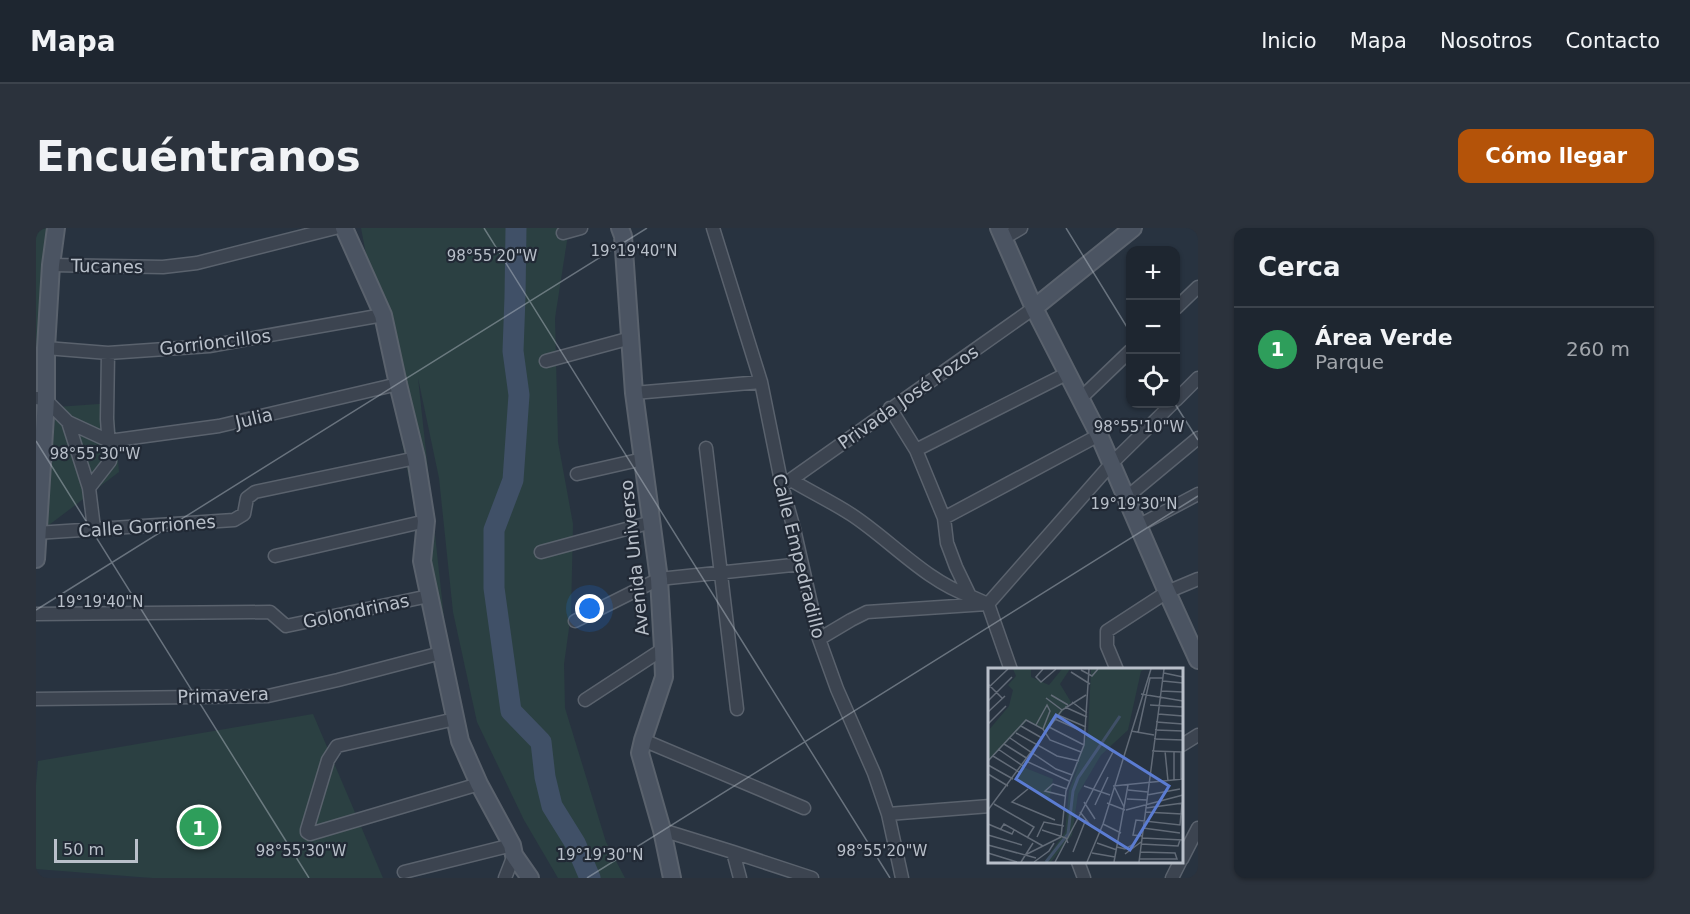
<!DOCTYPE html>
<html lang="es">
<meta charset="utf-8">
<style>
:root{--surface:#1e2630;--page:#2b323c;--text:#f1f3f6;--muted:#a1a5ab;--line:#3c434c;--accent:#b45309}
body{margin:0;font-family:"DejaVu Sans",sans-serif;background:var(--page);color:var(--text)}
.controls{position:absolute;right:18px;top:18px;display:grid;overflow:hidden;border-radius:12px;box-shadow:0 2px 4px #0004}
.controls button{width:54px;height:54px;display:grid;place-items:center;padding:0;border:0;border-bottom:2px solid var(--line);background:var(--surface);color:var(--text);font:30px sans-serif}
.scale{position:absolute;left:18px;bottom:15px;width:84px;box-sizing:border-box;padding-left:6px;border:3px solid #b9c0ca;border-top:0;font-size:16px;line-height:21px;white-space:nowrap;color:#b9c0ca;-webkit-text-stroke:4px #212935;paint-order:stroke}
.you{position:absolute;left:554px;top:381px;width:21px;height:21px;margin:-15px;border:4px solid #fff;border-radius:50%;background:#1a73e8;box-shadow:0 0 0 9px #1a73e833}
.badge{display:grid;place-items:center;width:39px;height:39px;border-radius:50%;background:var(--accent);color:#fff;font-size:20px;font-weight:700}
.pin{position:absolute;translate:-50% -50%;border:3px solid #fff;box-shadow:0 2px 6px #0006}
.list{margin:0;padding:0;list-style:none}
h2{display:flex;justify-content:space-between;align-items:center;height:78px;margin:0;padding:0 24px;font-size:26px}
h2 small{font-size:20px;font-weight:400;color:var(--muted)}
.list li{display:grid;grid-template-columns:39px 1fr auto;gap:18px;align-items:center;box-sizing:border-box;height:84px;padding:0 24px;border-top:2px solid var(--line)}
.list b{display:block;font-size:22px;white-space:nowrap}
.list p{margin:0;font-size:20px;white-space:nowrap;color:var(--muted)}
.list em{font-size:20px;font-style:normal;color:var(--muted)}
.icon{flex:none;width:33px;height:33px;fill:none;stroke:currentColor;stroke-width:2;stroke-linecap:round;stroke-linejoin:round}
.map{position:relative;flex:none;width:1162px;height:650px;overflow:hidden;border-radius:12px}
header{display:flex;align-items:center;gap:36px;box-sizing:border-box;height:84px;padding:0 30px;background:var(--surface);border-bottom:2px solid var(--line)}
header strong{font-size:28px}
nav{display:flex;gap:33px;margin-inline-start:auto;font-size:21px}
.intro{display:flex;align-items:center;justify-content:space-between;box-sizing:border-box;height:144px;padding:0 36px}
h1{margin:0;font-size:42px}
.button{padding:15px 27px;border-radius:12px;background:var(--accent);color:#fff;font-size:21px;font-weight:700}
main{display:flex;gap:36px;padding:0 36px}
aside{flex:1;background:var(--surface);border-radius:12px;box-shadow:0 2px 4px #0004}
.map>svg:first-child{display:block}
.green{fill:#2b4042}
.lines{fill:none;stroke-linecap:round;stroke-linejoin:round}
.river{stroke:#405067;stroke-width:21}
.street-casing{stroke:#5a626d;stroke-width:15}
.secondary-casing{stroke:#5a626d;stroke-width:20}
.street{stroke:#3c4450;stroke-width:12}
.secondary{stroke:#4b5462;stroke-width:16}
.ticks{fill:none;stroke:#b9c0ca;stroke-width:1.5;stroke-opacity:0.45}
.labels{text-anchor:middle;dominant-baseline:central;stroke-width:4.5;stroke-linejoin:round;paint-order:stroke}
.street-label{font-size:18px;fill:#b9c0ca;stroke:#212935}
.inset-river{fill:none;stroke:#405067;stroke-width:3}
.inset-road{fill:none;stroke:#626b77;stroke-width:1.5}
.view{fill:#5b7cd2;fill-opacity:0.15;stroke:#5b7cd2;stroke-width:3}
.inset-edge{fill:none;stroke:#b9c0ca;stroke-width:3}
.ticks-label{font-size:15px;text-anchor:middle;fill:#b9c0ca;stroke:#212935;stroke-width:4.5;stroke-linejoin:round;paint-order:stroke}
</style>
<header>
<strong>Mapa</strong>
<nav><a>Inicio</a><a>Mapa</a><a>Nosotros</a><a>Contacto</a></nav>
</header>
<div class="intro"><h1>Encuéntranos</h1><a class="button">Cómo llegar</a></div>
<main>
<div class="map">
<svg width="1162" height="650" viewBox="0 0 1162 650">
<rect width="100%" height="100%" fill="#283340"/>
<path class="green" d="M0 0H15L5 159H0Z
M325 0H533L519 90 522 214 537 296 535 386 528 436 529 480 570 614 589 650H522L488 592 441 494 417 384 403 250 382 150 419 491Z
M77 175 83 244 9 300 20 179Z
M277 486 347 650H116L0 641V557L2 533Z"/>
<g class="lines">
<path class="river" d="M480 0 479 69 477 123 483 167 477 252 458 302V360L475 483 505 514 509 549 516 578 539 615 554 650"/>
<defs>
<path id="street" d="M677 0 725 154 746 258 758 301 783 411 801 461 838 545 852 586 866 650
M527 5 545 0
M968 10 985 0
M15 37 127 39 161 35 299 0
M1140 80 1162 59
M10 120 72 125 173 118 347 87
M510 133 595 110
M598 165 725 154
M0 170 10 172 32 194 73 213 183 198 362 156
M1045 170 1094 123
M1140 172 1162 150
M854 180 880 222 908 290 911 315 920 339 934 368 952 376
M32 194 53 260 58 300
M670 220 701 481
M880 222 1032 145
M541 246 607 231
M755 252C775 264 796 274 816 287 854 312 890 353 934 368
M746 258 998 80
M53 260 74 233 71 191 72 125
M1091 269 1162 210
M908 290 1063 207
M1102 298 1162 266
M0 305 198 292 208 286 211 270 219 264 380 230
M505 324 616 294
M239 328 390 293
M952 376 1076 235 1136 176
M952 376 975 442
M0 386 234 384 250 398 393 368
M539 393 623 351 766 336
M783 411 815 392 831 384 951 376
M1081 442 1071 418V403L1131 364 1162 351
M0 471 232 468 302 452 405 425
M549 472 627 421
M419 491 301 518 292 532 271 602V604L274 606 443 556
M607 512 768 580
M1146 517 1162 507
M852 586 954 578
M626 602 697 624 776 650
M697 624 704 650
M1146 631 1162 600
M1042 634 1048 650
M368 644 476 617
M469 650 478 627
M1136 650 1144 634"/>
<path id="secondary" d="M308 0 347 87 362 156 380 230 390 293 386 333 424 513 443 556 476 617 478 627 494 650
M584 0 587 8 598 165 623 351 627 421 628 449 607 512 604 525 626 602 636 650
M963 0 998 80 1063 207 1131 364 1162 432
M998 80 1097 0
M0 331 10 172V120L15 37 20 0"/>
</defs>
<use href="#street" class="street-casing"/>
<use href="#secondary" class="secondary-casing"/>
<use href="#street" class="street"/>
<use href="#secondary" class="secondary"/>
</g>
<path class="ticks" d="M448 0 854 650M1030 0 1094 104M1139 176 1162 212M0 213 273 650M0 382 611 0M551 650 1162 268"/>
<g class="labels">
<g class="street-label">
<text transform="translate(71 38) rotate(1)">Tucanes</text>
<text transform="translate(179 114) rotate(-7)">Gorrioncillos</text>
<text transform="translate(872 169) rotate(-35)">Privada José Pozos</text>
<text transform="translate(218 190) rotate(-13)">Julia</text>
<text transform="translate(111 298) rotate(-4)">Calle Gorriones</text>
<text transform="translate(763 328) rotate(76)">Calle Empedradillo</text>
<text transform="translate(598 330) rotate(-96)">Avenida Universo</text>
<text transform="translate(320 383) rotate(-12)">Golondrinas</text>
<text transform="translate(187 467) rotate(-2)">Primavera</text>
</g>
</g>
<g transform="translate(952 440)">
<rect width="195" height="195" fill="#283340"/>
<path d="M25 1H43V9L61 17 74 1H82L72 16 83 34 58 63 40 52 0 94V63L21 38 25 22 20 17 28 8ZM103 1H158L153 3 140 62 113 87 90 126 84 167 63 194H56L77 164 81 122 93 92 79 121 100 65ZM35 99 65 111 61 134 28 109Z" fill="#2b4042"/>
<path class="inset-river" d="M58 194 80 166 85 123 90 110 132 48"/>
<path class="inset-road" d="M55 1 48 9 53 14 68 1M93 2 104 8 110 1M83 4 102 16M176 5 195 9M175 13 195 15M0 16 14 30M0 20 20 1M173 23 195 24M153 26 195 33M63 27 80 37M58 30 74 42M0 33 24 9M84 34 99 45M162 37 195 39M77 39 99 49M0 44 17 28M170 46 195 48M70 47 98 59M67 51 98 65M168 54 195 56M0 56 18 38M48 57 59 37 62 43 55 61M33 58 54 70M61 59 96 77M167 62 195 63M143 63 166 67M28 65 69 88 91 93M150 65 162 10H175M22 70 68 101 84 107M166 71 195 72M16 76 40 91M10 81 35 98M164 83 195 84M177 83 180 113M193 84V112M5 88 31 104M0 93 38 52 55 61 62 72 93 84M38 93 81 113M0 97 25 111M0 106 20 118M186 113V84M96 118 122 127M125 118 195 111M126 118 136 139M40 121 24 134 67 152M140 122 160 124M159 127 192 121M77 128 57 123 65 116 79 121M139 131 159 132M96 134 107 151M119 135 137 142M6 136 46 159 39 170M107 137 120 109M158 140 195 135M0 142 74 42 98 27M138 142 195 127M92 144 104 159M157 144 194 146M0 156 24 166 26 162M115 156 133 165M155 160 192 165M12 162 16 156 55 178M54 162 78 170 80 175M0 167 34 177M154 168 145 167 148 152 192 157 194 135M49 169 56 154 76 158M73 169 78 123 96 77 101 1M154 170 195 172M109 175 129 182M153 176 190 178 192 172M0 177 48 190M129 179 137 181 146 176M85 184 98 151M0 185 29 194M104 185 127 189M39 186 73 169M137 186 153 174M152 191H189L187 185 152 184M33 194 45 175M46 194 61 183 66 175M67 194 125 84 119 80M99 194 115 156 163 1M126 194 140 117M151 194 176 1"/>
<path class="view" d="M68 47 181 118 142 182 28 111Z"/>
<rect width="195" height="195" class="inset-edge"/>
</g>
<g class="ticks-label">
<text x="598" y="28">19°19'40"N</text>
<text x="456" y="33">98°55'20"W</text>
<text x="1103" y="204">98°55'10"W</text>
<text x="59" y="231">98°55'30"W</text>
<text x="1098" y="281">19°19'30"N</text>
<text x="64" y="379">19°19'40"N</text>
<text x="265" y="628">98°55'30"W</text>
<text x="846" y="628">98°55'20"W</text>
<text x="564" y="632">19°19'30"N</text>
</g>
</svg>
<div class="controls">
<button>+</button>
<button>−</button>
<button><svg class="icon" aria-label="locate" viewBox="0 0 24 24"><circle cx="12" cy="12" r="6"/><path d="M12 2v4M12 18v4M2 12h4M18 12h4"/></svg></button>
</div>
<div class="scale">50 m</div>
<div class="you"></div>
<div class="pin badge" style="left:163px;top:599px;background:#2e9e5b">1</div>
</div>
<aside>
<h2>Cerca<small></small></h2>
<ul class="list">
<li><span class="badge" style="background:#2e9e5b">1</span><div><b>Área Verde</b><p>Parque</p></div><em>260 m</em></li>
</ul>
</aside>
</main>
